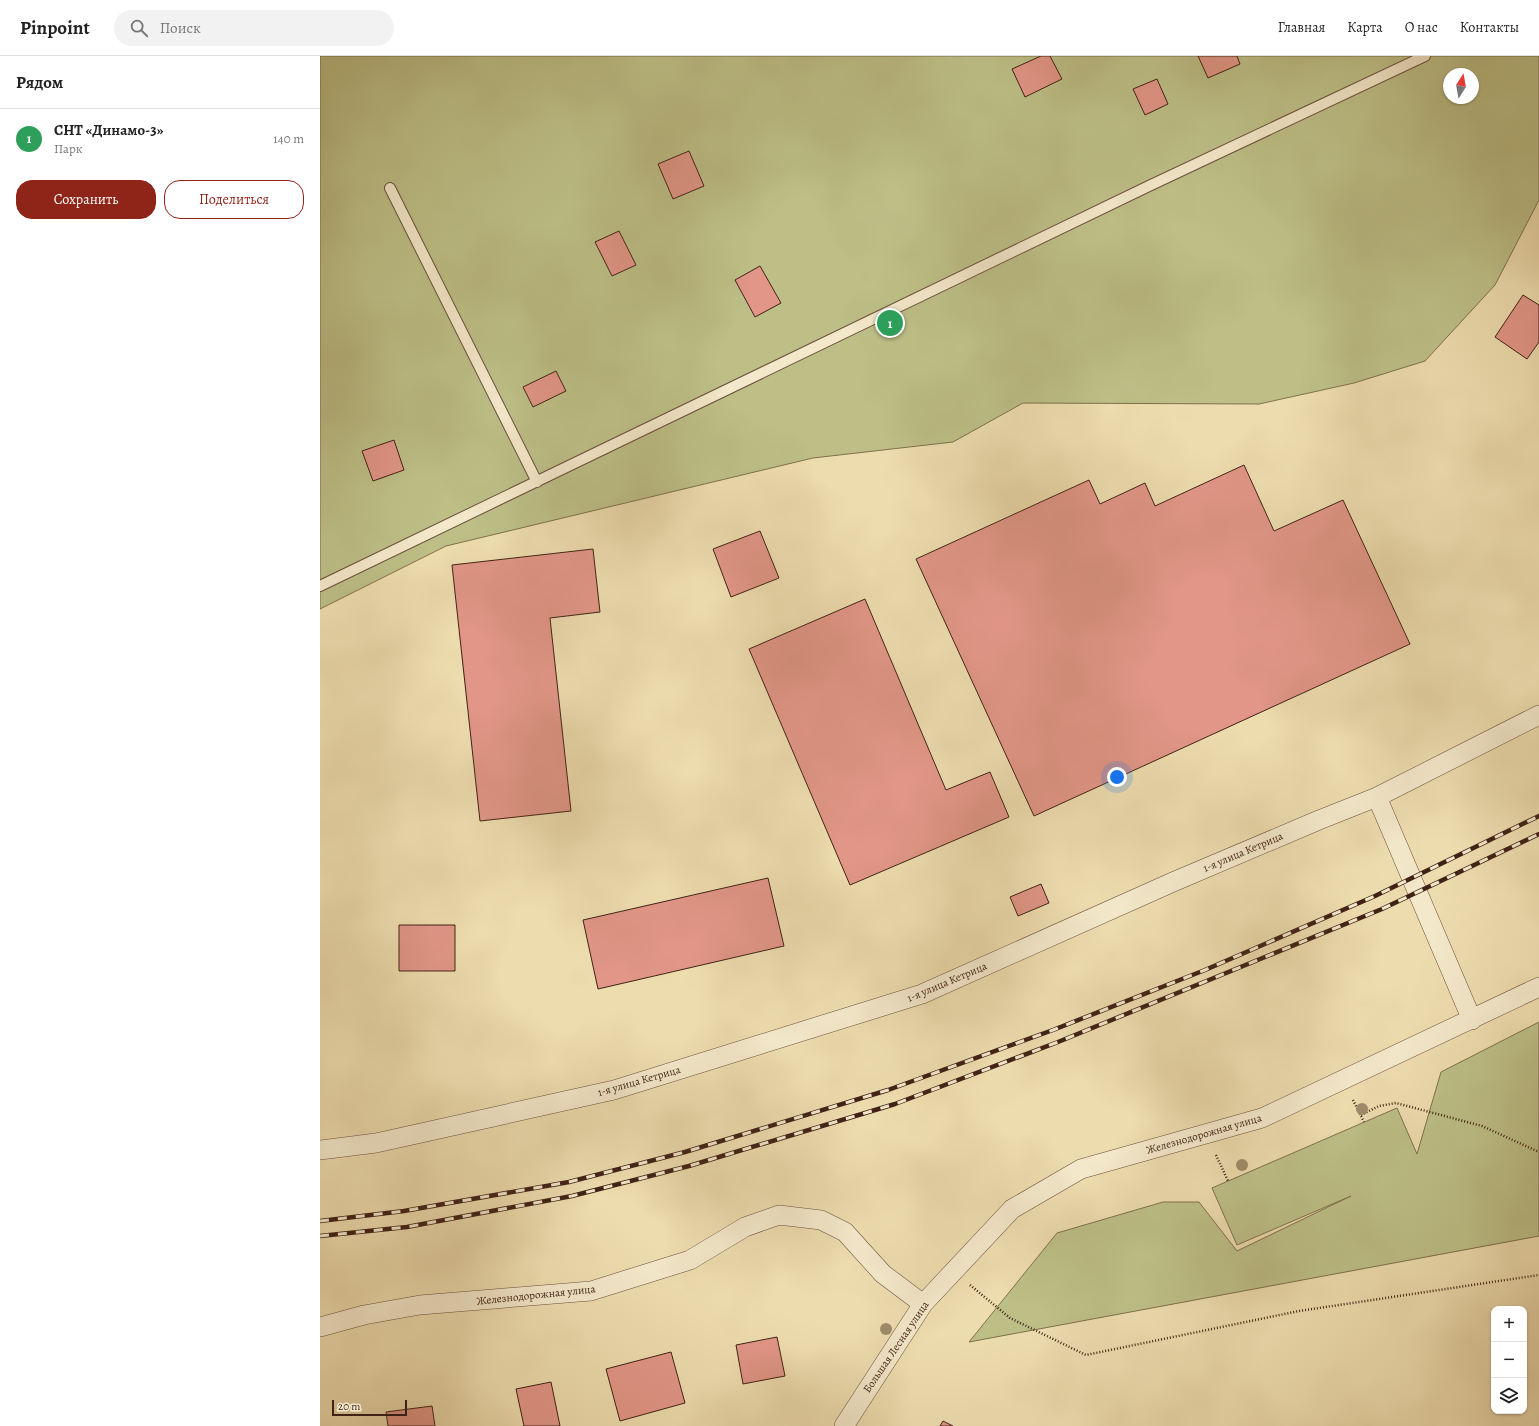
<!DOCTYPE html>
<html lang="ru">
<meta charset="utf-8">
<style>
:root{--surface:#fff;--page:#f2f2f2;--text:#222;--muted:#767676;--line:#e0e0e0;--accent:#8f2418}
body{margin:0;font-family:Alegreya,serif;background:var(--page);color:var(--text)}
.controls{position:absolute;right:12px;bottom:12px;display:grid;overflow:hidden;border-radius:8px;box-shadow:0 1px 3px #0004}
.controls button{width:36px;height:36px;display:grid;place-items:center;padding:0;border:0;border-bottom:1px solid var(--line);background:var(--surface);color:var(--text);font:20px sans-serif}
.compass{position:absolute;left:1123px;top:12px;width:36px;height:36px;border-radius:50%;background:var(--surface);box-shadow:0 1px 3px #0004;rotate:11deg}
.scale{position:absolute;left:12px;bottom:10px;width:75px;box-sizing:border-box;padding-left:4px;border:2px solid #412216;border-top:0;font-size:11px;line-height:14px;white-space:nowrap;color:#412216;-webkit-text-stroke:3px #f3e8ca;paint-order:stroke}
.you{position:absolute;left:797px;top:721px;width:14px;height:14px;margin:-10px;border:3px solid #fff;border-radius:50%;background:#1a73e8;box-shadow:0 0 0 6px #1a73e833}
.badge{display:grid;place-items:center;width:26px;height:26px;border-radius:50%;background:var(--accent);color:#fff;font-size:13px;font-weight:700}
.pin{position:absolute;translate:-50% -50%;border:2px solid #fff;box-shadow:0 1px 4px #0006}
.list{margin:0;padding:0;list-style:none}
h2{display:flex;justify-content:space-between;align-items:center;height:52px;margin:0;padding:0 16px;font-size:17px}
h2 small{font-size:13px;font-weight:400;color:var(--muted)}
.list li{display:grid;grid-template-columns:26px 1fr auto;gap:12px;align-items:center;box-sizing:border-box;height:60px;padding:0 16px;border-top:1px solid var(--line)}
.list b{display:block;font-size:15px;white-space:nowrap}
.list p{margin:0;font-size:13px;white-space:nowrap;color:var(--muted)}
.list em{font-size:13px;font-style:normal;color:var(--muted)}
.actions{display:flex;gap:8px;padding:12px 16px}
.actions a{flex:1;padding:9px 0;border:1px solid var(--accent);border-radius:16px;text-align:center;font-size:14px;color:var(--accent)}
.actions .main{background:var(--accent);color:#fff}
.icon{flex:none;width:22px;height:22px;fill:none;stroke:currentColor;stroke-width:2;stroke-linecap:round;stroke-linejoin:round}
.map{position:relative;flex:none;width:1219px;height:1370px;overflow:hidden}
header{display:flex;align-items:center;gap:24px;box-sizing:border-box;height:56px;padding:0 20px;background:var(--surface);border-bottom:1px solid var(--line)}
header strong{font-size:19px}
nav{display:flex;gap:22px;margin-inline-start:auto;font-size:14px}
.search{width:280px;height:36px;background:var(--page);display:flex;align-items:center;gap:10px;box-sizing:border-box;padding:0 14px;border-radius:22px;color:var(--muted);font-size:15px}
main{display:flex}
aside{flex:1;background:var(--surface)}
.map>svg:first-child{display:block}
.green{fill:#bdbf87;stroke:#7f704e;fill-rule:evenodd}
.building{fill:#e19687;stroke:#412216}
.lines{fill:none;stroke-linecap:round;stroke-linejoin:round}
.lane-casing{stroke:#6c503c;stroke-width:12}
.street-casing{stroke:#6c503c;stroke-width:20}
.path{stroke:#412216;stroke-width:2.5;stroke-dasharray:1 2;stroke-linecap:butt}
.lane{stroke:#f3e8ca;stroke-width:10}
.street{stroke:#f3e8ca;stroke-width:19}
.rail-casing{stroke:#412216;stroke-width:4.5}
.rail{stroke:#f3e8ca;stroke-width:3;stroke-dasharray:9;stroke-linecap:butt}
.tree{fill:#9f8b6a}
.labels{text-anchor:middle;dominant-baseline:central;stroke-width:3.5;stroke-linejoin:round;paint-order:stroke}
.street-label{font-size:11px;fill:#412216;stroke:#f3e8ca}
</style>
<header>
<strong>Pinpoint</strong>
<div class="search"><svg class="icon" aria-label="search" viewBox="0 0 24 24"><circle cx="10" cy="10" r="6"/><path d="M15 15l6 6"/></svg>Поиск</div>
<nav><a>Главная</a><a>Карта</a><a>О нас</a><a>Контакты</a></nav>
</header>
<main>
<aside>
<h2>Рядом<small></small></h2>
<ul class="list">
<li><span class="badge" style="background:#2e9e5b">1</span><div><b>СНТ «Динамо-3»</b><p>Парк</p></div><em>140 m</em></li>
</ul>
<div class="actions"><a class="main">Сохранить</a><a>Поделиться</a></div>
</aside>
<div class="map">
<svg width="1219" height="1370" viewBox="0 0 1219 1370">
<rect width="100%" height="100%" fill="#eddcae"/>
<filter id="stains"><feTurbulence type="fractalNoise" baseFrequency=".005" numOctaves="4"/><feColorMatrix values="0 0 0 0 .2 0 0 0 0 .09 0 0 0 0 .02 0 0 0 .5 -.17"/></filter>
<radialGradient id="worn" r=".72"><stop offset=".6" stop-color="#630" stop-opacity="0"/><stop offset="1" stop-color="#630" stop-opacity=".3"/></radialGradient>
<path class="green" d="M0 0H1219V144L1175 229 1105 305 1034 327 939 348 703 347 633 386 493 402 126 490 0 553ZM1129 18H1153V42H1129Z
M1219 966V1180L649 1286 737 1177 843 1146H879L917 1195 1031 1140 917 1189 892 1132 1077 1052 1097 1098 1121 1016Z"/>
<path class="building" d="M721 0H730L742 23 705 41 692 13Z
M878 0H917L920 8 888 22Z
M837 23 848 48 825 59 813 33Z
M369 95 384 130 353 143 338 108Z
M299 175 316 209 292 220 275 186Z
M440 210 461 247 435 261 415 224Z
M1203 239 1219 249V286L1207 303 1175 281Z
M236 315 246 335 213 351 203 331Z
M74 384 84 414 53 425 42 395Z
M924 409 954 475 1023 444 1090 588 714 760 596 503 769 424 780 448 825 427 835 450Z
M440 475 459 522 411 541 393 493Z
M273 493 280 556 230 562 251 755 160 765 132 509Z
M545 543 626 734 670 716 689 761 530 829 429 593Z
M448 822 464 890 278 933 263 864Z
M721 828 729 847 698 860 690 841Z
M79 869H135V915H79Z
M457 1281 465 1320 423 1328 416 1289Z
M351 1296 365 1347 300 1365 286 1313Z
M231 1326 240 1370H204L196 1333Z
M112 1350 115 1370H68L66 1356Z
M623 1365 633 1370H620Z"/>
<g class="lines">
<defs>
<path id="lane" d="M70 132 217 426
M0 530 831 129 1105 0"/>
<path id="street" d="M1057 741 1152 964
M0 1094 56 1087 294 1034 602 938 853 826 999 764 1057 741 1219 659
M0 1271 44 1259 100 1249 271 1235 370 1204 425 1171 459 1159 501 1164 525 1176 563 1218 603 1248
M524 1370 603 1248 692 1153 761 1113 942 1062 1219 931"/>
</defs>
<use href="#lane" class="lane-casing"/>
<use href="#street" class="street-casing"/>
<path class="path" d="M1033 1044 1044 1066
M1041 1059 1059 1050 1076 1047 1162 1070 1219 1096
M896 1099 908 1125
M650 1229 690 1262 766 1299 979 1255 1219 1219"/>
<use href="#lane" class="lane"/>
<use href="#street" class="street"/>
<defs>
<path id="rail" d="M0 1165 84 1155 249 1126 365 1096 568 1034 733 974 885 914 1055 840 1219 760
M0 1180 87 1171 252 1140 369 1110 575 1048 738 986 1062 853 1219 778"/>
</defs>
<use href="#rail" class="rail-casing"/>
<use href="#rail" class="rail"/>
</g>
<g class="tree">
<circle cx="1042" cy="1053" r="6"/>
<circle cx="922" cy="1109" r="6"/>
<circle cx="566" cy="1273" r="6"/>
</g>
<g class="labels">
<g class="street-label">
<text transform="translate(923 796) rotate(-23)">1-я улица Кетрица</text>
<text transform="translate(627 926) rotate(-23)">1-я улица Кетрица</text>
<text transform="translate(319 1025) rotate(-16)">1-я улица Кетрица</text>
<text transform="translate(884 1078) rotate(-16)">Железнодорожная улица</text>
<text transform="translate(216 1239) rotate(-6)">Железнодорожная улица</text>
<text transform="translate(576 1291) rotate(-56)">Большая Лесная улица</text>
</g>
</g>
<rect width="100%" height="100%" filter="url(#stains)"/>
<rect width="100%" height="100%" fill="url(#worn)"/>
</svg>
<div class="controls">
<button>+</button>
<button>−</button>
<button><svg class="icon" aria-label="layers" viewBox="0 0 24 24"><path d="M12 4l9 5-9 5-9-5zM3 14l9 5 9-5"/></svg></button>
</div>
<svg class="compass" viewBox="-18 -18 36 36"><path d="M0-13l5 13h-10z" fill="#e53935"/><path d="M0 13l5-13h-10z" fill="#767676"/></svg>
<div class="scale">20 m</div>
<div class="you"></div>
<div class="pin badge" style="left:570px;top:267px;background:#2e9e5b">1</div>
</div>
</main>
